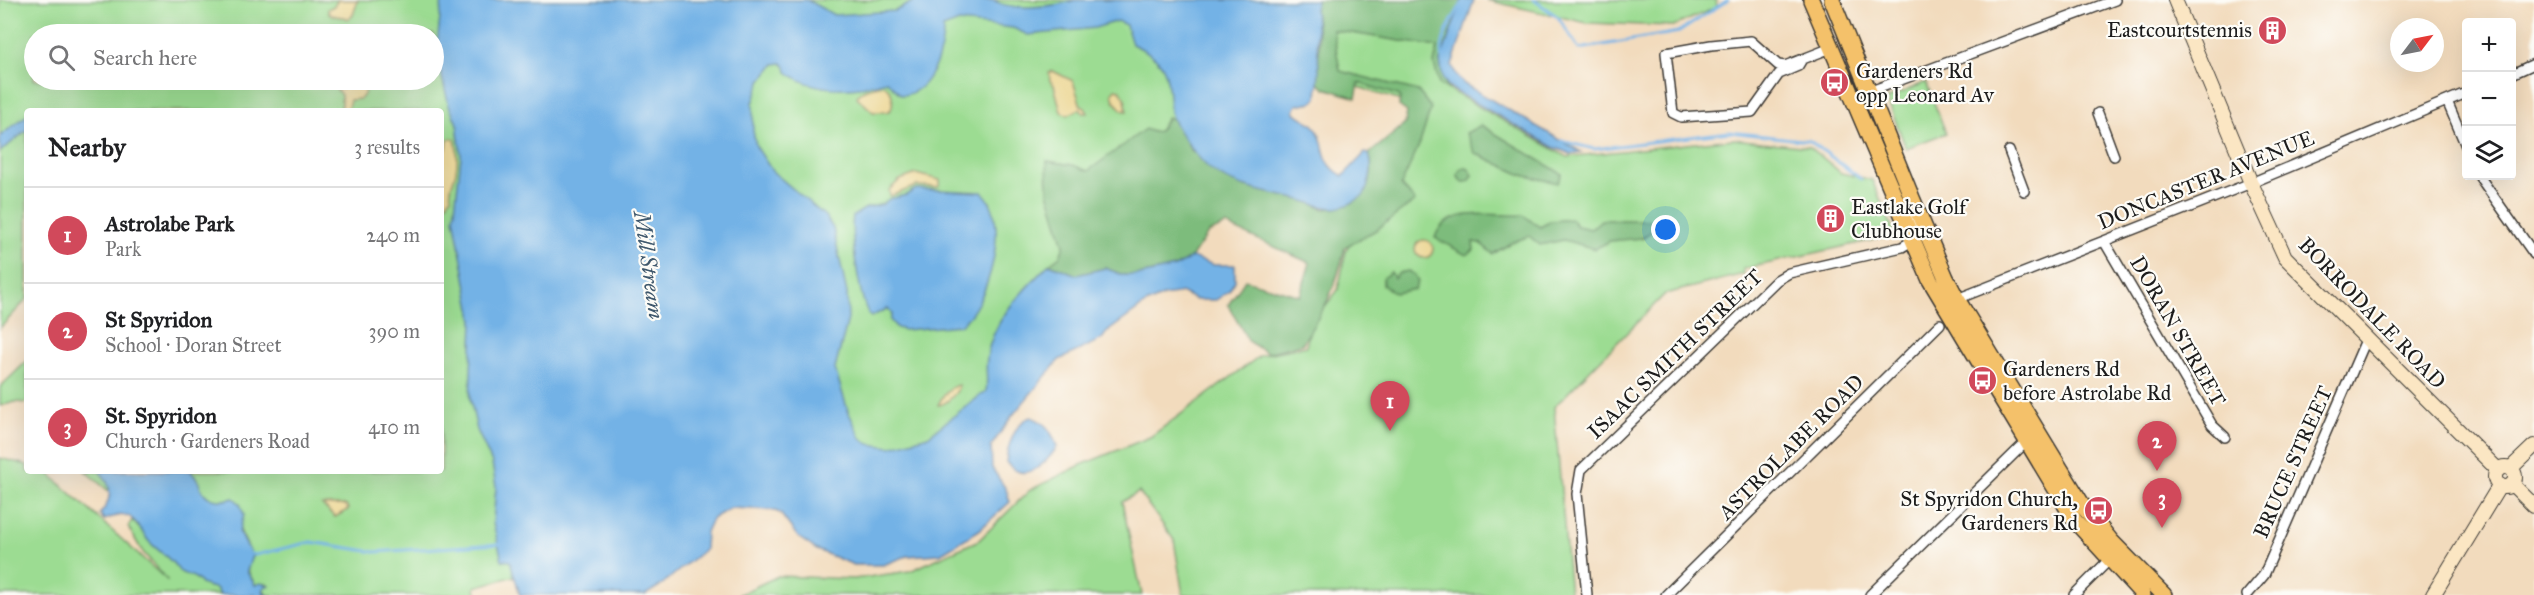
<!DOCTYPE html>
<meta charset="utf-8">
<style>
:root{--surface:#fff;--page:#f2f2f2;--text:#202124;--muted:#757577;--line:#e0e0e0;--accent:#d1495b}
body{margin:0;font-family:"IM FELL Great Primer",serif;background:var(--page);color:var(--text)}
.controls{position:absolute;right:18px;top:18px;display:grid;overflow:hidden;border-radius:6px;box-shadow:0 6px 24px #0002}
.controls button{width:54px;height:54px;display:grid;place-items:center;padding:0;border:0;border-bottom:2px solid var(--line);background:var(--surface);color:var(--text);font:30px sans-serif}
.compass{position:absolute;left:2390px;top:18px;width:54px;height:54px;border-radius:50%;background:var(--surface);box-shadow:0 6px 24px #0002;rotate:58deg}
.you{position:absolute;left:1666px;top:230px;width:21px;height:21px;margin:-15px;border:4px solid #fff;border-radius:50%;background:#1a73e8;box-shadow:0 0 0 9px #1a73e833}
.badge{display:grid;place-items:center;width:39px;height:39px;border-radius:50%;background:var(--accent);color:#fff;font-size:20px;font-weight:700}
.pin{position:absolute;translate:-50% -50px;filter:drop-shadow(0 2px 3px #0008)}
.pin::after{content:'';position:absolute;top:32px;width:21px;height:18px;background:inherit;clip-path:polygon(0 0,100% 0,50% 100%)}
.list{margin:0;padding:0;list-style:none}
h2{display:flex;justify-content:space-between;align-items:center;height:78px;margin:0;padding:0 24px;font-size:26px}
h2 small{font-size:20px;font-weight:400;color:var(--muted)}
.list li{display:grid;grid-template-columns:39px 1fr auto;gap:18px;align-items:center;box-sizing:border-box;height:96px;padding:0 24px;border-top:2px solid var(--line)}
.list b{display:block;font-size:22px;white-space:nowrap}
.list p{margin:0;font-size:20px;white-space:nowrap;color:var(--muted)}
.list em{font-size:20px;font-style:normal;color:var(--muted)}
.icon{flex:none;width:33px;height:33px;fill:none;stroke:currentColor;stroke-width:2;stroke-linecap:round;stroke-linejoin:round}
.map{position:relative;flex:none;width:2534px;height:595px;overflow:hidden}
.search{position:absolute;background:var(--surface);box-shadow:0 6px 24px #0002;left:24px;top:24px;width:420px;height:66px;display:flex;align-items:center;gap:15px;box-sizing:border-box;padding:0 21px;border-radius:33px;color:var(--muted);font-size:22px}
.panel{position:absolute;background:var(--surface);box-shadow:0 6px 24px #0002;left:24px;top:108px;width:420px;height:366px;border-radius:6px}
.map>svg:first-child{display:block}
.green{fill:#9cdc92;stroke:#5c7c57;stroke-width:1.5;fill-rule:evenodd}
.forest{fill:#7dbc7c;stroke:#4c6c4c;stroke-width:1.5}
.sand{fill:#eeda9e;stroke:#857b5d;stroke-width:1.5}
.water{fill:#73b2e6;stroke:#486781;stroke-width:1.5}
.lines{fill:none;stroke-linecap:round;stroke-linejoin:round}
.stream{stroke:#73b2e6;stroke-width:3}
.street-casing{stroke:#3c3934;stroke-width:12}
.secondary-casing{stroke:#3c3934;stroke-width:16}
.primary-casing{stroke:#3c3934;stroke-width:18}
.street{stroke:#fff;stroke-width:9}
.secondary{stroke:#fbe6c3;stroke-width:14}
.primary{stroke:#f4c16a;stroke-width:15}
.labels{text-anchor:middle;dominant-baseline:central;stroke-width:4.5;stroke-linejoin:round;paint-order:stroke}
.poi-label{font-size:21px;fill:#1c1c1c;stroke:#fdfcf7;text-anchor:start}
.street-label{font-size:21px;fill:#1c1c1c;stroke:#fdfcf7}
.water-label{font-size:22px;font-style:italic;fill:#3f586d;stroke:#fdfcf7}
</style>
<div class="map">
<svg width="2534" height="595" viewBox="0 0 2534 595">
<rect width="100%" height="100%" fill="#fdfcf7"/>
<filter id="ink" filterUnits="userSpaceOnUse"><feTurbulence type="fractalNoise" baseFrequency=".0167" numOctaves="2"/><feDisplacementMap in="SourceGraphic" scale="12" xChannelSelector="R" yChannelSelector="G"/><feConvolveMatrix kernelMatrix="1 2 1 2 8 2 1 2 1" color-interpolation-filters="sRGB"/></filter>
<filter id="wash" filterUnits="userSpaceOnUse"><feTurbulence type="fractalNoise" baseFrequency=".008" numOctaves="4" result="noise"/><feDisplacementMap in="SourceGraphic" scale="24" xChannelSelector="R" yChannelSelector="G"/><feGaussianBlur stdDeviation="1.35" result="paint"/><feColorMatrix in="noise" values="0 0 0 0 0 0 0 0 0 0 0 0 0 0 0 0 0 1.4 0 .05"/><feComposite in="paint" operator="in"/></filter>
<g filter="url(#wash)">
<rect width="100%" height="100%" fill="#f2dbbd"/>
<path class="green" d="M0 0H466L543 568 475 587 476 595H267L263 588 267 584 255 585 246 567 252 556 239 528 222 500C209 503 200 491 198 479L191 473V471H441V111H27V115L0 136ZM34 34H434V80H34Z
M716 0H1149L1193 109 1086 238 998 393 942 439 858 463 751 164Z
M1486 0H1716L1717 7 1674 26 1587 23Z
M1323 28 1438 47 1439 84 1567 157 1733 139 1810 147 1841 173 1872 180 1894 232 1891 236 1748 268 1743 269 1744 274 1665 294 1554 407 1570 595H1183L1174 540 1139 492 1122 502 1142 595H738L778 576 854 579 910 571 979 540 1030 490 1081 465 1150 437 1261 355 1306 346 1311 324 1338 290 1346 251 1416 106 1331 78Z
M1926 82 1946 133 1906 148 1887 99Z
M27 130V299L0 328V152Z
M27 361V403L15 402 0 406V387Z
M0 458 27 465V471H46L168 581 142 551 128 527 132 520C147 538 168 554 182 573L191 575 208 587 210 585 217 589 220 595H0Z
M85 471H99L106 477 111 493Z"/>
<path class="forest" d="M1317 0H1462L1440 61 1443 79 1449 90 1439 84 1434 63 1438 47 1333 30 1340 71 1418 91 1431 108 1420 143 1401 185 1415 201 1376 230 1345 247C1336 289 1325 308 1302 344L1267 353 1249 342 1228 305 1245 280 1300 296 1310 263 1226 225 1208 233 1192 257 1175 267 1140 275H1123L1105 268 1077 275 1049 264 1060 256 1064 245 1048 192 1047 161 1073 165 1088 171 1145 129 1153 132 1159 131 1168 117 1174 120 1191 150 1240 184 1309 202 1324 209C1334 208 1345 207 1353 202 1369 193 1375 170 1369 154L1405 124 1407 112 1399 106 1400 96 1359 83 1356 98 1325 88 1318 82 1319 44 1315 9Z
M1481 125 1562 174 1558 183 1522 175 1475 153 1466 133Z
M1458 175a7 7 0 1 1 14 0a7 7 0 1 1-14 0Z
M1523 215 1540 227 1551 221 1572 219 1577 226 1591 229 1601 220H1650L1655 229 1642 238 1610 241 1595 249 1564 240 1540 245 1529 236 1511 243 1493 254 1480 243 1473 242 1474 250 1466 255 1435 238C1445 204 1497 217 1523 215Z
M1408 271 1415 275 1418 281 1415 289 1395 293 1383 285V278L1391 272 1394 278 1399 273Z"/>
<path class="sand" d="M338 0H358L353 15 349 19C341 15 335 19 328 12V9L334 6Z
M1053 71 1073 81 1081 106 1085 108 1088 113H1083L1080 109 1068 115 1061 112 1054 85 1050 81 1049 73Z
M342 80H363C365 87 367 94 360 99L350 100 347 111H341V95L334 86 337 84 342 89Z
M884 85C893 91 894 100 891 110L886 112H873L857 97C860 88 875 87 884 85Z
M1115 89 1120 90 1125 99 1127 111 1122 110 1114 101 1112 93Z
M441 135 446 150 448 139H455C458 150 458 167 454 178 452 186 449 188 451 197L446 205 444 203V194L441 193Z
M916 174 940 180V184L938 187 917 186 890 196 889 190 900 180Z
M1415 249a9 9 0 1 1 18 0a9 9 0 1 1-18 0Z
M959 385C958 393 946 405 938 405 942 396 950 386 959 385Z
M322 505H345L349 509 335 517Z"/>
<path class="water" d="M442 0H807L834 15 895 11 916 0H994C1009 12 1058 6 1075 0H1317L1315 9 1319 70 1317 98 1312 102 1297 105 1294 111C1300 119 1311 120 1316 128 1328 147 1318 161 1343 176L1365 153 1369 154C1374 168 1370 182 1364 195 1334 217 1326 206 1296 199 1268 192 1233 188 1210 169 1198 159 1171 124 1170 109 1167 72 1168 60 1132 44L1126 25 1117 21 1095 28 1028 35 1013 28 959 22 943 28C944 52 929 95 901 95L887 81C855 91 814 93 787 72L786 67 782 63 775 64 762 79 753 103V131L756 146 772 171 825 216 833 228 847 293 848 319 835 369 848 411 861 438 869 444 890 447 928 436 986 391C988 380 985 368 987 358 992 319 1024 290 1049 264L1077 275 1105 268 1123 275H1140L1175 267 1192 257 1214 265H1235V281L1229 291 1216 300H1196L1183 293 1163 296 1144 305 1107 332 1102 339 1059 360 1012 416 991 446 992 468 1006 489 1010 502 978 531 940 554 907 556 883 565H854L817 550 798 537 780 513 772 510 731 508 722 513 712 519 706 532 705 549 660 586 645 595H520L510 561 502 560 493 523 496 487 492 463 477 430 470 398 473 320 454 218 461 156 457 124 449 106 436 53Z
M1462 0H1474L1452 65 1456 75 1464 84 1581 152 1571 154 1553 147 1450 88 1443 79 1440 61Z
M27 115V130L0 152V136Z
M916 189 982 192C1012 217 989 306 960 325L905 330 897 328 890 320 892 314 888 308 871 317C860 306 850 233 853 216L866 208 883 204 889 199 906 195Z
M1031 417C1046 422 1052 432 1057 447 1045 465 1024 485 1006 462 1007 448 1015 421 1031 417Z
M99 471H191C193 476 198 478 199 483 204 500 217 503 234 498L240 504 244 515 239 531 252 556 247 571 255 585 260 583 269 585 263 588 264 593 269 595H220L217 589 201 584C195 574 188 577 179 571 173 559 153 548 147 539 142 531 138 523 130 517 123 512 110 518 104 520L100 514C113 499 113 485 99 471Z"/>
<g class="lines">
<path class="stream" d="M1534 0 1558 17 1579 49 1679 32 1728 0
M1443 59C1438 39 1454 17 1464 0
M1562 141 1594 149 1729 132 1810 141 1861 179
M247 553 255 555 311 542 374 552 501 544"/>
</g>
</g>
<g filter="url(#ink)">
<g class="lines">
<defs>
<path id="street" d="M1801 61 1798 66 1779 74 1752 112 1681 117 1673 113 1666 53 1711 45 1751 41 1778 65 1785 66 1831 48
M2512 74 2534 64
M1871 91 2115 0
M2447 101 2466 146
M2098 113 2114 156
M2009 151 2024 191
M2479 176 2534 254
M2104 241 2212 425 2225 437
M1957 299 2251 183 2466 93
M1587 595 1577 494 1581 470 1777 280 1789 273 1902 247 1912 241 1916 227 1914 214
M1666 595 1940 324
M1870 595 2027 441
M2074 595 2109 560
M2247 595 2264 575 2366 340"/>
<path id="secondary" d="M2175 0 2251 183 2285 257 2498 470
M2495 477a10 10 0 1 1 20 0a10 10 0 1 1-20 0Z
M2511 468 2534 446
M2512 484 2534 506
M2433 595 2500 485"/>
<path id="primary" d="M1811 0 1930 280 2075 521 2143 595
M1832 0 1912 198 1946 278 1957 299 2083 506 2111 541 2164 595"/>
</defs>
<use href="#street" class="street-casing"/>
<use href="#secondary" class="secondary-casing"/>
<use href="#primary" class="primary-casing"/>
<use href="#street" class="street"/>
<use href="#secondary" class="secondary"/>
<use href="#primary" class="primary"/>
</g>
</g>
<defs>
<symbol id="building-disc" viewBox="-11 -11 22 22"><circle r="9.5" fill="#d1495b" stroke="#fdfcf7"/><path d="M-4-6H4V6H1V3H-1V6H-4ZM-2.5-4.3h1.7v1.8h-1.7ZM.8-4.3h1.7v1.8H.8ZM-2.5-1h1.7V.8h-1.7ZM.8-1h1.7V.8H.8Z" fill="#fff"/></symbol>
<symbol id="bus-disc" viewBox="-11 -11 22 22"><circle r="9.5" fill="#d1495b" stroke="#fdfcf7"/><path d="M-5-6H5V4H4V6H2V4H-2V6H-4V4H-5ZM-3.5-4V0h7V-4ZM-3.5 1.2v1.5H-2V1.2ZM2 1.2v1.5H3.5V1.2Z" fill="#fff"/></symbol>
</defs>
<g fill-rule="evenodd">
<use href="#building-disc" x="2256" y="14" width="33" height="33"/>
<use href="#bus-disc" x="1818" y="66" width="33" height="33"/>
<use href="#building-disc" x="1814" y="202" width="33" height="33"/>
<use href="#bus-disc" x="1966" y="364" width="33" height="33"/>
<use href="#bus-disc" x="2082" y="494" width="33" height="33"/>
</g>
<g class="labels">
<g class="poi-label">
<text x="2252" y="30" text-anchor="end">Eastcourtstennis</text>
<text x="1856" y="71">Gardeners Rd<tspan x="1856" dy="24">opp Leonard Av</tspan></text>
<text x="1851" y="207">Eastlake Golf<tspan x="1851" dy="24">Clubhouse</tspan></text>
<text x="2003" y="369">Gardeners Rd<tspan x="2003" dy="24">before Astrolabe Rd</tspan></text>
<text x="2078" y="499" text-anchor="end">St Spyridon Church,<tspan x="2078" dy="24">Gardeners Rd</tspan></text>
</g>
<g class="street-label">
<text transform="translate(2206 180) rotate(-22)">DONCASTER AVENUE</text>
<text transform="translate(2372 313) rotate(46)">BORRODALE ROAD</text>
<text transform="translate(2178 331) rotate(60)">DORAN STREET</text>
<text transform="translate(1675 354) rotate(-44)">ISAAC SMITH STREET</text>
<text transform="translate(1791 447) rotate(-45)">ASTROLABE ROAD</text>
<text transform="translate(2293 462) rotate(-66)">BRUCE STREET</text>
</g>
<g class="water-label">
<text transform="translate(649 265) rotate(82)">Mill Stream</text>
</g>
</g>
</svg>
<div class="controls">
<button>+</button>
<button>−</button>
<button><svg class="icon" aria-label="layers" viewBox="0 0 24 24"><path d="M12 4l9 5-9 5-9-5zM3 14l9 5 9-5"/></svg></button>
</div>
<svg class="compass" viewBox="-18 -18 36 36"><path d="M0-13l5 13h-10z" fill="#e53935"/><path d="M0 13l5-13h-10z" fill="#757577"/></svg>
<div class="you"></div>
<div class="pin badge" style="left:1390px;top:431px">1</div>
<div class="pin badge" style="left:2157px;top:471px">2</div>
<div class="pin badge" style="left:2162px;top:528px">3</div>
<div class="search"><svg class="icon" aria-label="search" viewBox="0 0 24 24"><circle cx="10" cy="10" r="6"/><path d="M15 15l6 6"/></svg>Search here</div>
<section class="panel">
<h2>Nearby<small>3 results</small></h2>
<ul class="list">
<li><span class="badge">1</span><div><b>Astrolabe Park</b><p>Park</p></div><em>240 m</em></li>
<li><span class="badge">2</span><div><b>St Spyridon</b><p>School · Doran Street</p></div><em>390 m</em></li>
<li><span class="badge">3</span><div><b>St. Spyridon</b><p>Church · Gardeners Road</p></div><em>410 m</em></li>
</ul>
</section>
</div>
